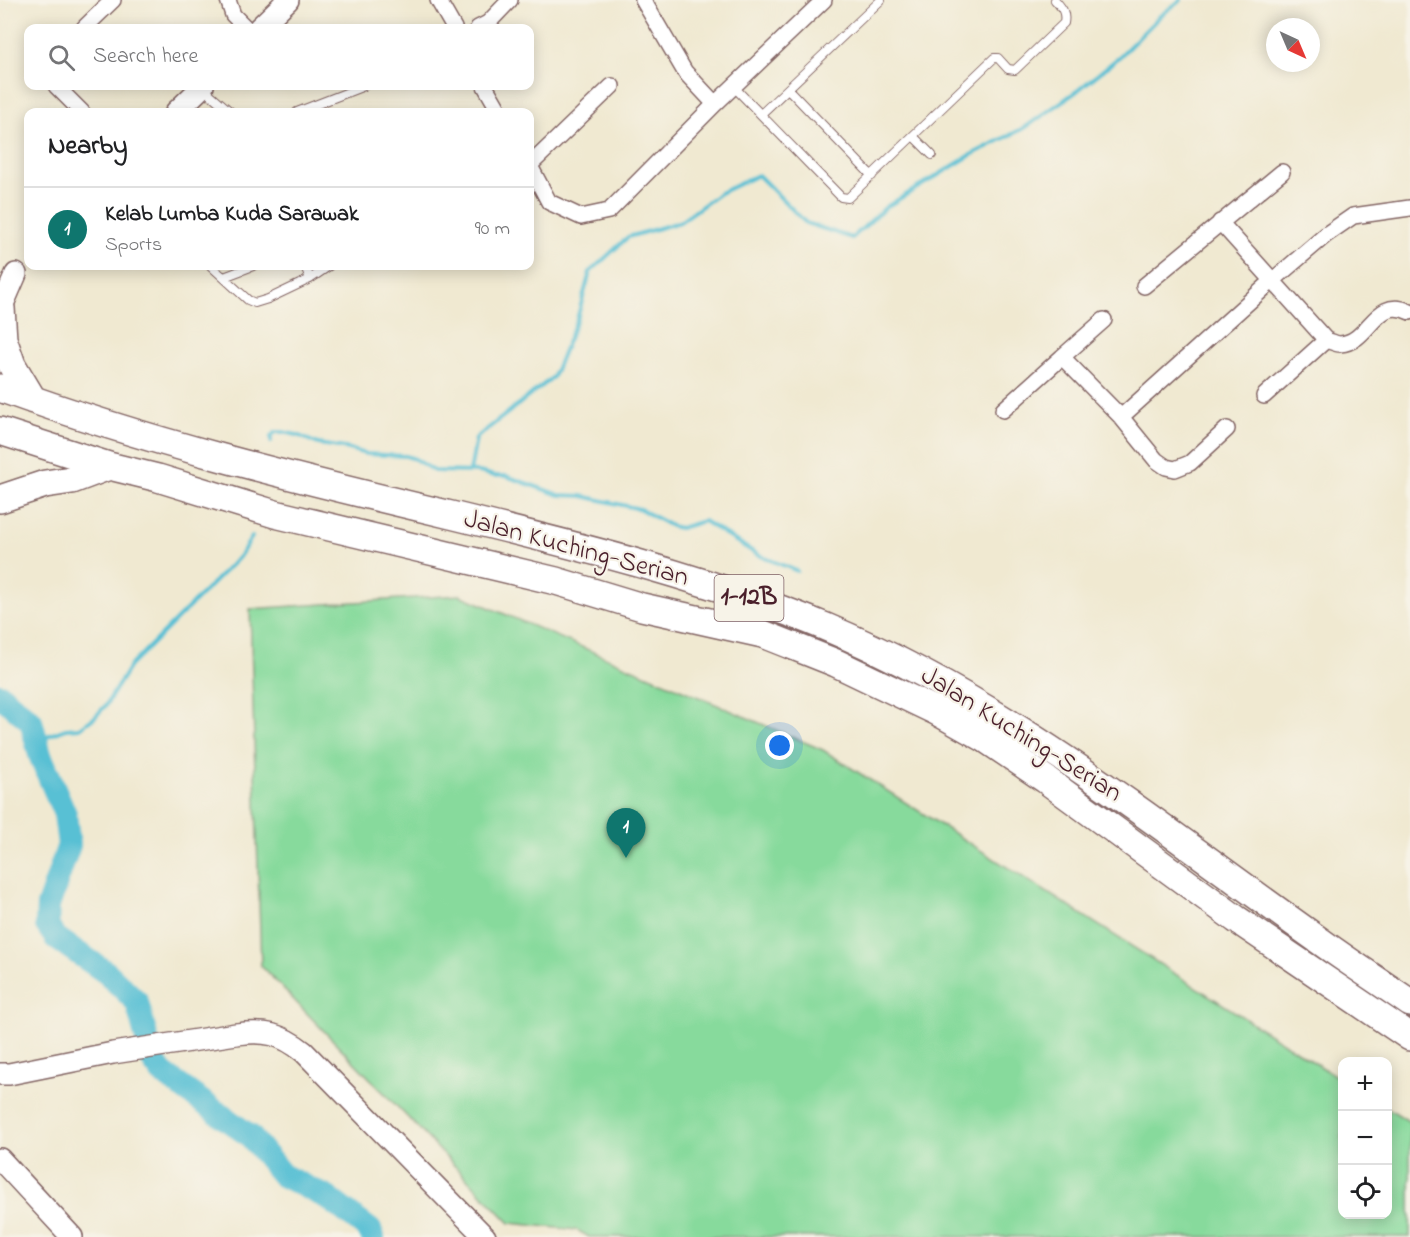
<!DOCTYPE html>
<meta charset="utf-8">
<style>
:root{--surface:#fff;--page:#f6f6f6;--text:#202124;--muted:#757577;--line:#e0e0e0;--accent:#0f766e}
body{margin:0;font-family:"Indie Flower",sans-serif;background:var(--page);color:var(--text)}
.controls{position:absolute;right:18px;bottom:18px;display:grid;overflow:hidden;border-radius:12px;box-shadow:0 3px 15px #0003}
.controls button{width:54px;height:54px;display:grid;place-items:center;padding:0;border:0;border-bottom:2px solid var(--line);background:var(--surface);color:var(--text);font:30px sans-serif}
.compass{position:absolute;left:1266px;top:18px;width:54px;height:54px;border-radius:50%;background:var(--surface);box-shadow:0 3px 15px #0003;rotate:136deg}
.you{position:absolute;left:780px;top:746px;width:21px;height:21px;margin:-15px;border:4px solid #fff;border-radius:50%;background:#1a73e8;box-shadow:0 0 0 9px #1a73e833}
.badge{display:grid;place-items:center;width:39px;height:39px;border-radius:50%;background:var(--accent);color:#fff;font-size:20px;font-weight:700}
.pin{position:absolute;translate:-50% -50px;filter:drop-shadow(0 2px 3px #0008)}
.pin::after{content:'';position:absolute;top:32px;width:21px;height:18px;background:inherit;clip-path:polygon(0 0,100% 0,50% 100%)}
.list{margin:0;padding:0;list-style:none}
h2{display:flex;justify-content:space-between;align-items:center;height:78px;margin:0;padding:0 24px;font-size:26px}
h2 small{font-size:20px;font-weight:400;color:var(--muted)}
.list li{display:grid;grid-template-columns:39px 1fr auto;gap:18px;align-items:center;box-sizing:border-box;height:84px;padding:0 24px;border-top:2px solid var(--line)}
.list b{display:block;font-size:22px;white-space:nowrap}
.list p{margin:0;font-size:20px;white-space:nowrap;color:var(--muted)}
.list em{font-size:20px;font-style:normal;color:var(--muted)}
.icon{flex:none;width:33px;height:33px;fill:none;stroke:currentColor;stroke-width:2;stroke-linecap:round;stroke-linejoin:round}
.map{position:relative;flex:none;width:1410px;height:1237px;overflow:hidden}
.search{position:absolute;background:var(--surface);box-shadow:0 3px 15px #0003;left:24px;top:24px;width:510px;height:66px;display:flex;align-items:center;gap:15px;box-sizing:border-box;padding:0 21px;border-radius:12px;color:var(--muted);font-size:22px}
.panel{position:absolute;background:var(--surface);box-shadow:0 3px 15px #0003;left:24px;top:108px;width:510px;height:162px;border-radius:12px}
.map>svg:first-child{display:block}
.green{fill:#87da9c;stroke:#687c64;stroke-width:1.5}
.lines{fill:none;stroke-linecap:round;stroke-linejoin:round}
.stream{stroke:#58c0d4;stroke-width:4}
.river{stroke:#58c0d4;stroke-width:24}
.lane-casing{stroke:#846665;stroke-width:10}
.street-casing{stroke:#846665;stroke-width:18}
.secondary-casing{stroke:#846665;stroke-width:24}
.highway-casing{stroke:#846665;stroke-width:30}
.lane{stroke:#fff;stroke-width:8}
.street{stroke:#fff;stroke-width:15}
.secondary{stroke:#fff;stroke-width:21}
.highway{stroke:#fff;stroke-width:27}
.labels{text-anchor:middle;dominant-baseline:central;stroke-width:4.5;stroke-linejoin:round;paint-order:stroke}
.shield{fill:#f7f3e8;stroke:#7e5f64;stroke-width:1.5}
.shield-label{font-size:26px;font-weight:bold;fill:#4a1f2b}
.street-label{font-size:27px;fill:#4a1f2b;stroke:#f7f3e8}
</style>
<div class="map">
<svg width="1410" height="1237" viewBox="0 0 1410 1237">
<rect width="100%" height="100%" fill="#f7f3e8"/>
<filter id="ink" filterUnits="userSpaceOnUse"><feTurbulence type="fractalNoise" baseFrequency=".0167" numOctaves="2"/><feDisplacementMap in="SourceGraphic" scale="12" xChannelSelector="R" yChannelSelector="G"/><feConvolveMatrix kernelMatrix="1 2 1 2 8 2 1 2 1" color-interpolation-filters="sRGB"/></filter>
<filter id="wash" filterUnits="userSpaceOnUse"><feTurbulence type="fractalNoise" baseFrequency=".008" numOctaves="4" result="noise"/><feDisplacementMap in="SourceGraphic" scale="24" xChannelSelector="R" yChannelSelector="G"/><feGaussianBlur stdDeviation="1.35" result="paint"/><feColorMatrix in="noise" values="0 0 0 0 0 0 0 0 0 0 0 0 0 0 0 0 0 1.4 0 .05"/><feComposite in="paint" operator="in"/></filter>
<g filter="url(#wash)">
<rect width="100%" height="100%" fill="#f0e9d1"/>
<path class="green" d="M460 595 823 750 1342 1080V1214H1388V1108L1410 1122V1237H589L577 1230 510 1223 261 966 250 609Z"/>
<g class="lines">
<path class="stream" d="M271 442V436L276 432H283L297 435 318 444 345 448 366 454 406 456 415 459 434 471 479 472 495 476H506L559 495 582 496 640 509 671 526 680 528 704 521 758 555 797 571
M470 472 476 438 553 377 577 319 590 272 628 237 680 222 720 193 758 175 806 223 852 238 886 207 971 155 1026 127 1077 91 1118 58 1161 15 1181 0
M36 740 66 729 80 728 95 717 106 705 130 666 239 557 252 537"/>
<path class="river" d="M0 695 31 721 40 755 65 814 69 845 48 906 47 925 56 938 107 973 137 1002 152 1059 162 1073 250 1136 282 1175 328 1198 370 1230 373 1237"/>
</g>
</g>
<g filter="url(#ink)">
<g class="lines">
<defs>
<path id="lane" d="M734 87 841 197 848 198 994 58H998L1008 69 1015 70 1064 23C1066 12 1062 8 1055 0
M203 88 231 112
M788 89 872 176
M297 112 364 86
M761 114 881 0
M913 136 932 155
M211 266 248 300 255 303 268 299 310 279 305 266
M224 277 253 266
M310 279 329 266"/>
<path id="street" d="M228 0 233 15 246 28
M438 0 454 28
M643 0 685 72 715 104
M84 28 113 0
M478 28 488 23 510 0
M56 86 82 112
M485 86 500 112
M530 165 612 86
M530 166 549 202 581 217 609 211 715 104 824 0
M1220 222 1326 340C1330 341 1336 344 1340 344 1371 342 1374 295 1410 312
M1144 286 1282 172
M1104 320 1062 357 1121 417 1272 281 1327 234 1353 216 1410 208
M1264 396 1326 340
M1003 410 1062 357
M1121 417 1156 460 1166 467 1175 469 1190 463 1227 429"/>
<path id="secondary" d="M259 28 288 0
M176 112 203 86
M0 311 16 274
M0 1074H9L113 1053 236 1034C266 1030 281 1034 304 1052L485 1237
M0 1159 72 1237"/>
<path id="highway" d="M1 308 3 339 12 365 33 400
M0 388C147 442 299 479 451 515 578 546 705 577 826 627 1008 703 1160 828 1320 941 1349 962 1380 982 1410 1003
M0 431 109 466 158 478 275 514 556 581 642 607 763 634 836 663 936 711 986 739 1045 779 1236 919 1410 1037
M0 499 45 484 72 480 109 466"/>
</defs>
<use href="#lane" class="lane-casing"/>
<use href="#street" class="street-casing"/>
<use href="#secondary" class="secondary-casing"/>
<use href="#highway" class="highway-casing"/>
<use href="#lane" class="lane"/>
<use href="#street" class="street"/>
<use href="#secondary" class="secondary"/>
<use href="#highway" class="highway"/>
</g>
</g>
<g class="labels">
<rect class="shield" x="714.5" y="575" width="69" height="46" rx="4.5"/>
<g class="shield-label">
<text x="749" y="598">1-12B</text>
</g>
<g class="street-label">
<text transform="translate(576 549) rotate(15)">Jalan Kuching-Serian</text>
<text transform="translate(1021 735) rotate(32)">Jalan Kuching-Serian</text>
</g>
</g>
</svg>
<div class="controls">
<button>+</button>
<button>−</button>
<button><svg class="icon" aria-label="locate" viewBox="0 0 24 24"><circle cx="12" cy="12" r="6"/><path d="M12 2v4M12 18v4M2 12h4M18 12h4"/></svg></button>
</div>
<svg class="compass" viewBox="-18 -18 36 36"><path d="M0-13l5 13h-10z" fill="#e53935"/><path d="M0 13l5-13h-10z" fill="#757577"/></svg>
<div class="you"></div>
<div class="pin badge" style="left:626px;top:858px">1</div>
<div class="search"><svg class="icon" aria-label="search" viewBox="0 0 24 24"><circle cx="10" cy="10" r="6"/><path d="M15 15l6 6"/></svg>Search here</div>
<section class="panel">
<h2>Nearby<small></small></h2>
<ul class="list">
<li><span class="badge">1</span><div><b>Kelab Lumba Kuda Sarawak</b><p>Sports</p></div><em>90 m</em></li>
</ul>
</section>
</div>
